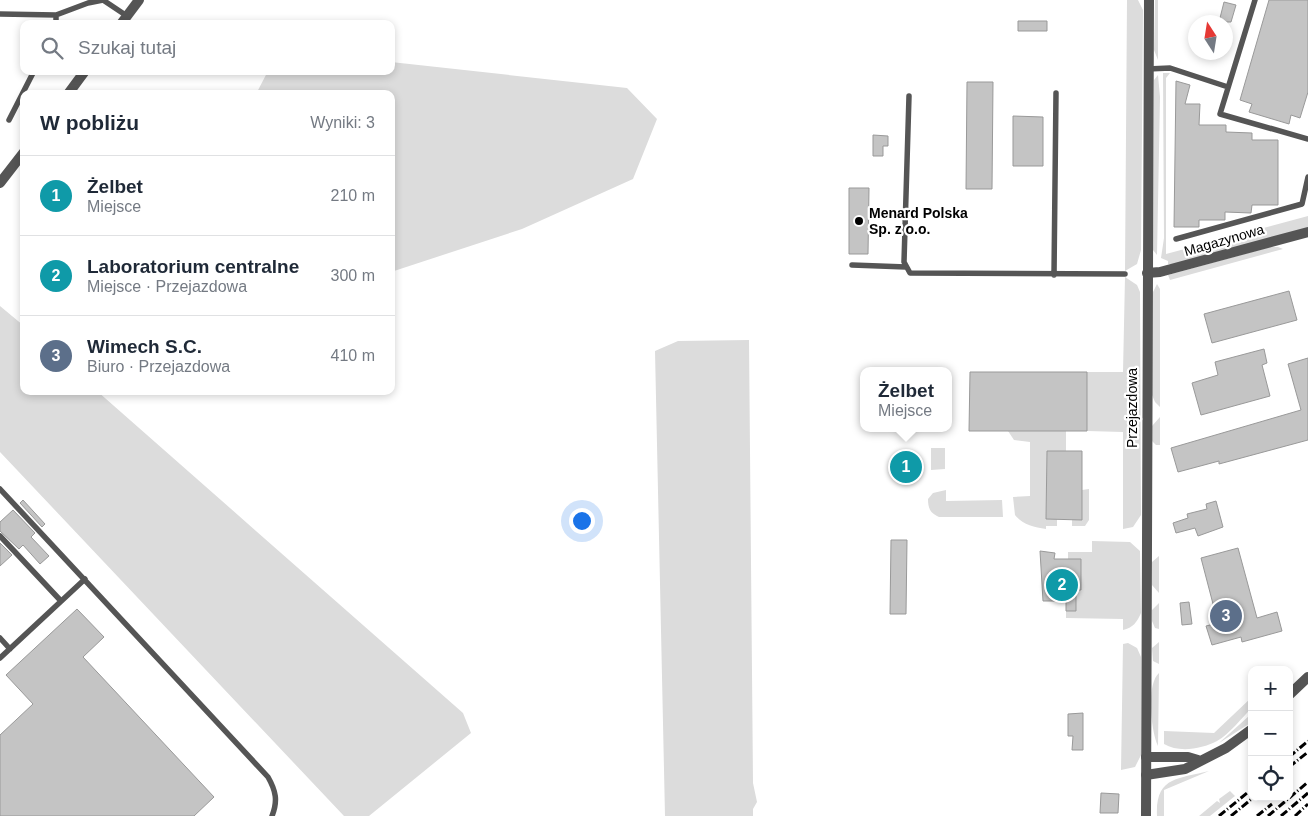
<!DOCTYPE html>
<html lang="pl">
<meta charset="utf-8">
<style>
:root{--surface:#fff;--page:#f6f6f7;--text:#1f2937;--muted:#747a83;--line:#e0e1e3;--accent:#b45309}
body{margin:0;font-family:Arial,sans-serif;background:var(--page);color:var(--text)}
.controls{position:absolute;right:15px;bottom:15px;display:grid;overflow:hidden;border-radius:10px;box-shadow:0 2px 8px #0003}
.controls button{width:45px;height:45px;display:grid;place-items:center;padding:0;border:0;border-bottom:1px solid var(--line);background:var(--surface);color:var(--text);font:25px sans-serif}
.compass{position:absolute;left:1188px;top:15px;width:45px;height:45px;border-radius:50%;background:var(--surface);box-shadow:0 2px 8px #0003;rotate:348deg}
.you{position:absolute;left:581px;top:520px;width:18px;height:18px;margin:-12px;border:4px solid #fff;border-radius:50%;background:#1a73e8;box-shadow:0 0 0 8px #1a73e833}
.badge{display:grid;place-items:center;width:32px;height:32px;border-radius:50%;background:var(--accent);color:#fff;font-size:16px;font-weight:700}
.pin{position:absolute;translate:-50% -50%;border:2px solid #fff;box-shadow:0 1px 5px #0006}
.popup{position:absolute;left:860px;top:367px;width:92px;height:65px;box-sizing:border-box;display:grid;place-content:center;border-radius:10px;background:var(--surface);filter:drop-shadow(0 1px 4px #0005);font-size:16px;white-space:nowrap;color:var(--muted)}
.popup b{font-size:19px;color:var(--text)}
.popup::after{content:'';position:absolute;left:50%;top:100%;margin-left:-10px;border:10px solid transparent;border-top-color:var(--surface)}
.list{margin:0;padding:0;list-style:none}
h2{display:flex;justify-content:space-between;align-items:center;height:65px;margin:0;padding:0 20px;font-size:21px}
h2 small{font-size:16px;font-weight:400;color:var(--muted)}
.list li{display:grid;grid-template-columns:32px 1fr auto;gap:15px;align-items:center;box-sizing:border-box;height:80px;padding:0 20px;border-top:1px solid var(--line)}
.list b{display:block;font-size:19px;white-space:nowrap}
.list p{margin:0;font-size:16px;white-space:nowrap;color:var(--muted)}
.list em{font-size:16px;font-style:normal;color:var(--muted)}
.icon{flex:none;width:28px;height:28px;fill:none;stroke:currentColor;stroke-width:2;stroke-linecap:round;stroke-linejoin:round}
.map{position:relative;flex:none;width:1308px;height:816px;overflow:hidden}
.search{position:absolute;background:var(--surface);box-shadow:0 2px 8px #0003;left:20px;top:20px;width:375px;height:55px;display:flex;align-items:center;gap:12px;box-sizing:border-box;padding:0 18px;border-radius:10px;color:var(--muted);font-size:19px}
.panel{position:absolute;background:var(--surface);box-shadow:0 2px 8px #0003;left:20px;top:90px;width:375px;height:305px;border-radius:10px}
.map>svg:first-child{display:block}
.green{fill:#dcdcdc}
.building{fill:#c4c4c4;stroke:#999}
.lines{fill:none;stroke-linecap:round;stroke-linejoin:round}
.service{stroke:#555;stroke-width:5.5}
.minor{stroke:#555;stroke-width:10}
.tertiary{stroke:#555;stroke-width:10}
.rail{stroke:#000;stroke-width:3;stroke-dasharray:8 2.5 1 2.5;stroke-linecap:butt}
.poi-dot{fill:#000;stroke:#fff;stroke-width:2}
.labels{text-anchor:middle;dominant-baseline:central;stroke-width:4.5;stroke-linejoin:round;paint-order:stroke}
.poi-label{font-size:14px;font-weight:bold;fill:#000;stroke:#fff;text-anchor:start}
.street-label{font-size:14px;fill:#000;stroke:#fff}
</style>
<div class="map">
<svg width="1308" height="816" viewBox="0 0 1308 816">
<rect width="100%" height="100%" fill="#fff"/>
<path class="green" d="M1127 0H1138L1143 10 1141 250 1137 264 1125 271Z
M1155 0H1158V60L1154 50Z
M391 62 627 88 657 119 633 179 522 229 391 272V94H256L268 71H391Z
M1163 73H1170L1166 78V254L1308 216V228L1173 264H1168V261L1161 258 1164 238Z
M1158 75 1160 97 1157 255 1153 250 1154 80Z
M1270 247H1278L1283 249 1170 280 1168 275Z
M1125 277 1137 285 1140 292 1141 515 1133 527 1123 529V432L1087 431V372H1123Z
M1157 284 1160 289V407L1155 402 1152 395V294Z
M0 306 24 326V391H97L463 713 471 733 369 816H344L0 452Z
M749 340 753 783 757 802 753 809V816H665L655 351 678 341Z
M1160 417V445H1156L1152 441V426Z
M1008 431H1066V451H1047L1046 519H1057V526H1046V529C1034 527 1023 525 1015 515L1013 497 1030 496V442L1014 440Z
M931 448H945V469L931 470Z
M1089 489V520L1085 526H1072V519L1082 490Z
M946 490V501L1002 500 1003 517H939C930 513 928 508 928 499L933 493Z
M1092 541 1130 542 1140 551 1141 613C1137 622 1133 628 1123 630V619L1066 618V611H1076V590L1081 589V559H1068V552H1092Z
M1159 556V593L1152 585V562Z
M1159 603V629L1155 628 1152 621V610Z
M1159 642V664L1153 661 1152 648Z
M1128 643 1137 648 1141 657V755L1135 767 1121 770 1123 644Z
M1159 673 1158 746C1151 732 1146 684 1159 673Z
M1252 697V708C1241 718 1230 734 1217 741 1202 749 1179 753 1164 744V731L1214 733Z
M1250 715 1252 722 1219 743Z
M1209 771 1164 790V816H1157C1155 776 1179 779 1209 771Z
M1230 791 1235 796 1210 816H1199L1217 801 1220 803 1219 799Z"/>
<path class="building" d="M1269 0H1308V92L1300 118 1291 115 1289 124 1249 112 1252 104 1240 100Z
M1224 2 1236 5 1231 22H1219Z
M1018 21H1047V31H1018Z
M1176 81 1190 85 1185 104H1200L1199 125H1226V132L1252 133V140H1278V205H1252L1251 213 1225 212V220H1199V227H1174Z
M967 82H993L992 189H966Z
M1013 116 1043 117V166H1013Z
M873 135 888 136V146H883V156H873Z
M849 188H869L868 254H849Z
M1289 291 1297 320 1212 343 1204 314Z
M1264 349 1267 363 1262 365 1270 396 1201 415 1192 383 1218 375 1215 362Z
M1308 358V440L1219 464V461L1178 472 1171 448 1301 410 1288 364Z
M970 372H1087V431H969Z
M1047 451H1082V520L1046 519Z
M900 455 912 456V478H900Z
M23 500 45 524 42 527 20 503Z
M1216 501 1223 527 1198 536 1195 528 1176 533 1173 523 1188 518 1187 514 1207 509 1206 504Z
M13 510 35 533 31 537 49 556 40 564 23 545 19 549 0 531V522Z
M891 540H907L906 614H890Z
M0 543 12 555 0 566Z
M1238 548 1257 618 1277 612 1282 631 1242 642 1241 637 1212 645 1206 626 1218 623 1201 558Z
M1040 551 1055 553 1054 559H1081V590H1076V611H1066V601H1043Z
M1189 602 1192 624 1182 625 1180 603Z
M77 609 104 637 83 657 214 797 194 816H0V735L33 704 6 675Z
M1083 713V750H1072L1073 736H1068V714Z
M1101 793 1119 794 1118 813H1100Z"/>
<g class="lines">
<path class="service" d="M1255 0 1220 114 1308 139
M0 14 56 15 88 3 103 0 127 16
M56 24V15
M1148 69 1170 68 1228 87
M909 96 904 262 910 273 1125 274
M9 120 34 71
M1176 239 1302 204 1308 177
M852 265 906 267
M1054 275 1056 93
M0 489 268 777C276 791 278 801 272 816
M0 536 61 601
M0 638 10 649
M0 658 85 579"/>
<path class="minor" d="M121 24 139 0
M68 94 85 71
M0 183 24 152
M1147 273 1160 272 1308 232
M1289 695 1308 677
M1146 757H1188L1198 760
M1146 775 1185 769 1226 748 1252 729"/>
<path class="tertiary" d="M1146 816 1149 0"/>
<path class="rail" d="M1289 757 1308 741
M1289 767 1308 752
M1219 816 1252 789
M1231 816 1254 797
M1257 816 1272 804
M1268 816 1308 782
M1281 816 1308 793
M1295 816 1308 804"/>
</g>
<circle class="poi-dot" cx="859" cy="221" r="5"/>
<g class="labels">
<g class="poi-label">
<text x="869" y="213">Menard Polska<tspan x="869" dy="16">Sp. z o.o.</tspan></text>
</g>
<g class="street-label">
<text transform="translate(1224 240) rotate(-16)">Magazynowa</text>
<text transform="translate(1132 408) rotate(-90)">Przejazdowa</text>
</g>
</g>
</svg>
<div class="controls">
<button>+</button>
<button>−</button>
<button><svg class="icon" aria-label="locate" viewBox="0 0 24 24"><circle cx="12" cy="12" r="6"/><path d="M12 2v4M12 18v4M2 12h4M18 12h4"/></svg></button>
</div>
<svg class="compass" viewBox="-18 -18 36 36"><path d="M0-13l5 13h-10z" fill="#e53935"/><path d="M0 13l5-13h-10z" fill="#747a83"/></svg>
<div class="you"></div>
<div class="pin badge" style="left:906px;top:467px;background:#0f9aa8">1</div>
<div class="popup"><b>Żelbet</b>Miejsce</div>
<div class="pin badge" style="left:1062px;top:585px;background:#0f9aa8">2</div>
<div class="pin badge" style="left:1226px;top:616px;background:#5c6f8a">3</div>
<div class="search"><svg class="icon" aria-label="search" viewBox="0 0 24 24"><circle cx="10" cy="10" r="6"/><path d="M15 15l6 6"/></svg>Szukaj tutaj</div>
<section class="panel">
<h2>W pobliżu<small>Wyniki: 3</small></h2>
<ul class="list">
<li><span class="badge" style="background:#0f9aa8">1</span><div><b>Żelbet</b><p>Miejsce</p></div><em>210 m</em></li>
<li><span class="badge" style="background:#0f9aa8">2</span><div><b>Laboratorium centralne</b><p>Miejsce · Przejazdowa</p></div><em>300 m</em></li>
<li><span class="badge" style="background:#5c6f8a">3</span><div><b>Wimech S.C.</b><p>Biuro · Przejazdowa</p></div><em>410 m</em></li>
</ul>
</section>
</div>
